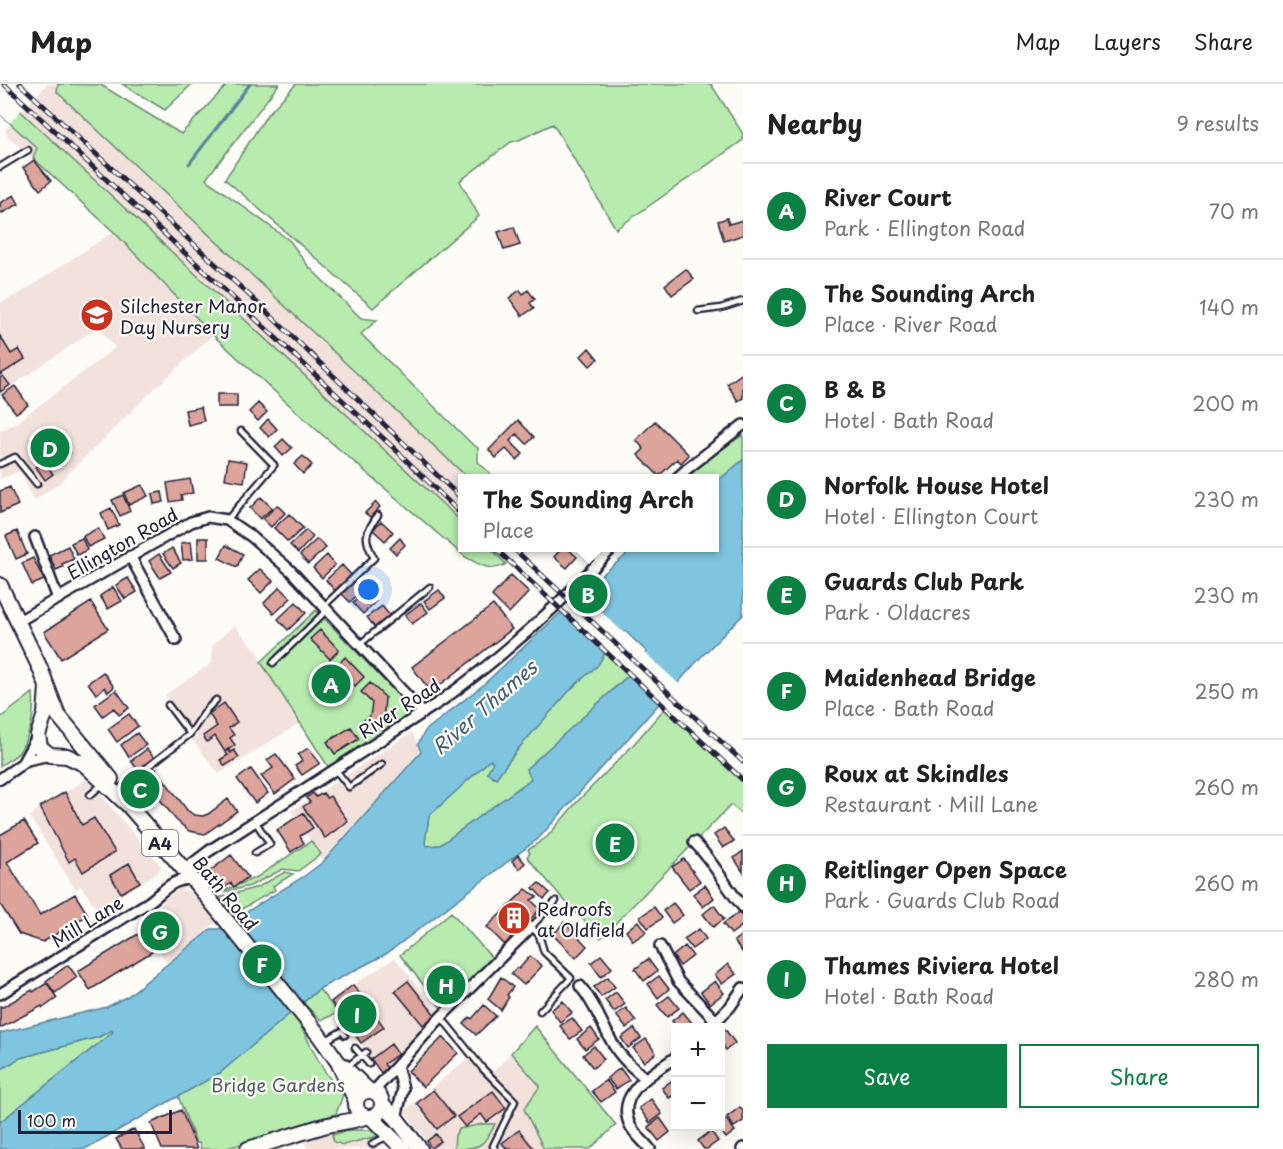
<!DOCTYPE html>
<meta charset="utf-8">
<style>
:root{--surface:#fff;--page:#f6f6f6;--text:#222;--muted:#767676;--line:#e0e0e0;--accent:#0b8043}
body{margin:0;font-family:"Playpen Sans",sans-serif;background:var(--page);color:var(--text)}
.controls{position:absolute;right:18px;bottom:18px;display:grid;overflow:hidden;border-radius:0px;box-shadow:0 6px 24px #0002}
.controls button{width:54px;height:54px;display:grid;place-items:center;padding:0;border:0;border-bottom:2px solid var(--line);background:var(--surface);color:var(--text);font:30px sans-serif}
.scale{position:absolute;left:18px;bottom:15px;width:154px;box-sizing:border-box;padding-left:6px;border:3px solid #22223b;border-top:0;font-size:16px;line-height:21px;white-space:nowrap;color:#22223b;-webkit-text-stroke:4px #fdfcf7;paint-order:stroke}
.you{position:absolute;left:369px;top:506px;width:21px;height:21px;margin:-15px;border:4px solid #fff;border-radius:50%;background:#1a73e8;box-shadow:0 0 0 9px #1a73e833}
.badge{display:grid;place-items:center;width:39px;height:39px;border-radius:50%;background:var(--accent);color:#fff;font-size:20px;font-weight:700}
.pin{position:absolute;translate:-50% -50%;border:3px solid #fff;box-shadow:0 2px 6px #0006}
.popup{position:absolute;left:458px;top:390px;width:261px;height:78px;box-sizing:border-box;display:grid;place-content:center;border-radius:0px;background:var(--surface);filter:drop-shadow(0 2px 4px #0005);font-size:20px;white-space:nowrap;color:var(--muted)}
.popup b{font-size:22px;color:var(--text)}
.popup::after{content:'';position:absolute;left:50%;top:100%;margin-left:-12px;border:12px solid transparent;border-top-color:var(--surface)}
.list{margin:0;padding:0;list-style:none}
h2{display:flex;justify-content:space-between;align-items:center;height:78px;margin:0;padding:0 24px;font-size:26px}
h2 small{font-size:20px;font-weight:400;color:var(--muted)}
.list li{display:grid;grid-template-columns:39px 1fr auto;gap:18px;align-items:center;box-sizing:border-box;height:96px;padding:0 24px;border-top:2px solid var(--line)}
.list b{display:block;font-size:22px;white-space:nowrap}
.list p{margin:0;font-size:20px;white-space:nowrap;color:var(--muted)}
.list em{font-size:20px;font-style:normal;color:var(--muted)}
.actions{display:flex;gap:12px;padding:18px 24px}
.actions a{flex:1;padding:14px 0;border:2px solid var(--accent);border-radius:0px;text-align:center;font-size:21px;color:var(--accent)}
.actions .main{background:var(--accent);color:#fff}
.map{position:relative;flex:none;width:743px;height:1065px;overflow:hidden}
header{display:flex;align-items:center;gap:36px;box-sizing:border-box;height:84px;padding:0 30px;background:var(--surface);border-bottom:2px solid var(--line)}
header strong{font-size:28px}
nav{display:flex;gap:33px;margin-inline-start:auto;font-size:21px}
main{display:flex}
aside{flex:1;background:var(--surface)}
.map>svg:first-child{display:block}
.built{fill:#f3e2dc}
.green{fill:#b7ecae;stroke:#6c8774;stroke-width:1.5}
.water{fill:#7fc5e0;stroke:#5a849e;stroke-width:1.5;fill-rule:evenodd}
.pier{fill:#fdfcf7}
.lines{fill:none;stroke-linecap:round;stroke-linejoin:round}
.stream{stroke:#5a849e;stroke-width:3}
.building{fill:#dda49c;stroke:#22223b;stroke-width:1.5}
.service-casing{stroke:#22223b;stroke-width:9}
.minor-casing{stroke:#22223b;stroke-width:14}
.primary-casing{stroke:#22223b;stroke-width:18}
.service{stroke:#fdfcf7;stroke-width:4.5}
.minor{stroke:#fdfcf7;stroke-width:9}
.primary{stroke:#fdfcf7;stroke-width:14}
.rail-casing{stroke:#22223b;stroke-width:5}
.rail{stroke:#fdfcf7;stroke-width:3;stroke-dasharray:9;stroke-linecap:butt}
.labels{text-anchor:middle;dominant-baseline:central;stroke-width:4.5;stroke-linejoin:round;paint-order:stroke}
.shield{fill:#fdfcf7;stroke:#646373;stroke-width:1.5}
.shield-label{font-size:16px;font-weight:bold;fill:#22223b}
.poi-label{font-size:18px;fill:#22223b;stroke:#fdfcf7;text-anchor:start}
.street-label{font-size:18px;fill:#22223b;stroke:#fdfcf7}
.park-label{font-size:18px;fill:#4f5f5e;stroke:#fdfcf7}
.water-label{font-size:20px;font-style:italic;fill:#435b75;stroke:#fdfcf7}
</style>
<header>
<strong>Map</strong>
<nav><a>Map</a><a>Layers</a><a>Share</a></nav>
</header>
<main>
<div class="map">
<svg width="743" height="1065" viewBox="0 0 743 1065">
<rect width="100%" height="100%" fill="#fdfcf7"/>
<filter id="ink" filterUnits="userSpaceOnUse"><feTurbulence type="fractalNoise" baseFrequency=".0167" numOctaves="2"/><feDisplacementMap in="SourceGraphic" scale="12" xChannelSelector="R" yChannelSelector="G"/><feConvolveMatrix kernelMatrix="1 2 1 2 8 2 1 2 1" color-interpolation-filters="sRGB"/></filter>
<g filter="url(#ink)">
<path class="built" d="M47 0H73L495 394H462V464H493L506 480 502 483 486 484 464 472 319 348 213 251 150 309 59 399 34 417 20 387 0 395V347L16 339 115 264 98 243 0 310V219L19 210 113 148 6 50V45Z
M234 541 261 572 259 574 300 639 219 690 192 656 197 652 165 611 212 579V562Z
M412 648 421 668 323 776 291 727Z
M87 695 162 783 157 789 97 825 81 802 75 805 30 733 36 726Z
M180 804 188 807 198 815 217 837 177 873 167 879 140 837 161 823 163 817Z
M395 874 440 931 382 988 350 945 332 915Z
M535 942 616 1041 590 1065H433L404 1027 467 975 469 977 472 974 490 992Z
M349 1044 365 1046 379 1065H307L305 1057Z"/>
<path class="green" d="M58 0 101 1 181 50 228 0H279L206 95 290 157 308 182 361 234 377 236 361 250 472 360 478 364V378L495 394H468L57 8Z
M122 0H192L165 26Z
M296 0H711L743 50V56L616 145 553 40 519 56 511 58 460 97 479 132 373 224 225 95 267 31Z
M0 8 462 438V464H490L506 480C491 489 478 480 464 472L319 348 217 255 114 148 33 74 37 64 0 30Z
M743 351V376L714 400V394H685L715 370Z
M316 526 409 622 411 628 409 633 329 684 261 578Z
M606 567 630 590 616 602 532 695 440 761 427 762 425 759 429 732 490 675 494 678 487 689 496 694C519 663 544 632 571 604 585 590 596 585 606 567Z
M33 609C35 629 31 649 20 667 16 673 6 677 0 682V634Z
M664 625 743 699V731L731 721 601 854 563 815 527 773 530 769 528 766 547 753 576 719 633 661Z
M311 757 321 770 298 787 283 785 250 802 216 810 257 793Z
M285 788 293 790 273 802 275 806 233 830 219 814 258 803Z
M451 828 493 875 444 927 400 871Z
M319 905 338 929 321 936 303 919Z
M291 928C308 949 314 975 331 996L327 1000 331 1004 335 1001 343 1011 336 1030 225 1065H201L199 1059H196L178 1012 220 989Z
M535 942 616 1041 590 1065H544L524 1025 540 1002 511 969Z
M112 946 113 948 0 1038V986L20 974 99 953Z
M483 1040H495C485 1062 479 1065 454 1065L455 1051 459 1045Z
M348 1046H370L378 1052 343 1061 334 1058 332 1051Z"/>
<path class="water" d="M743 376V531L701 573 539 754 386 870 319 905 220 989 85 1065H0V1038L113 948 112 946 99 953 20 974 0 986V949L107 923 128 912 211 845H219L303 793 323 778 421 668 418 660 425 647 483 601 599 493 635 464H714V400ZM625 547 647 568 630 590 526 685 531 695 440 761 427 762 425 759 429 732 490 676 493 678 487 689 496 694 517 666 572 604 598 581 606 567Z"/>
<path class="pier" d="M1 0H44L10 39 0 30Z
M579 507 680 601 661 622 626 589 643 568 625 551 607 571 559 526Z"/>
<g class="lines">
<path class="stream" d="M189 80 250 0"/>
</g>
<path class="building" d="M34 76 51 97 40 106 23 84Z
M14 111 19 120 2 129 0 119Z
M727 134 729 140 743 136V151L724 157 718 137Z
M514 143 520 161 504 166 498 148Z
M686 185 694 195 672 211 665 201Z
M520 206 523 210 528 206 535 215 530 219 534 224 522 232 509 214Z
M0 252 11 270 19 265 25 275 0 291Z
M589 264 598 275 590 282 581 272Z
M743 289V314L738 317 727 300Z
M3 292 10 301 0 308V294Z
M15 302 28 321 16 329 2 311Z
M217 310H237V323H217Z
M258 319 267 328 258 337 249 328Z
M201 323 204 337 188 341 185 326Z
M268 335 277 345 269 353 260 344Z
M518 336 534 353 527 360 517 350 510 357 523 370 517 376 506 365 496 374 489 366Z
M655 337 689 371 681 379 677 375 659 392 638 371 644 365 636 356Z
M38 350 44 359 55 351 70 369 56 380 47 368 42 372 30 356Z
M283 355 292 364 283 372 275 363Z
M303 372 312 381 303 390 294 380Z
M228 375 247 378 244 398 225 395Z
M44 377 53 390 45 396 36 383Z
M190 395 193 409 181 411 182 416 170 418 167 399Z
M142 401 148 412 129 421 124 409Z
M10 403 18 421 0 429V407Z
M162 408 164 418 154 420 152 410Z
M123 411 130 427 120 432 112 416Z
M261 413 272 424 260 435 250 424Z
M376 418 380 423 370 433 365 429Z
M277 421 285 429 271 443 263 435Z
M111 424 119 441 108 446 101 429Z
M289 430 303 444 288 458 274 444Z
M381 437 393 448 385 457 373 446Z
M98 444 104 455 88 463 83 452Z
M306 446 313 453 298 469 290 461Z
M17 447 27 470 16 475 6 452Z
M82 454 87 466 77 471 71 459Z
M198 454H208V475H198Z
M400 454 405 461 396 470 390 464Z
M317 455 326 464 308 480 300 471Z
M191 458 193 475 183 476 181 459Z
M226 461 243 470 237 483 219 474Z
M68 462 74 475 62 480 63 483 56 486 49 471Z
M172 464 181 479 173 484 163 470Z
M562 464H567L577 473 567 484 554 473Z
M159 470 171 488 160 494 149 477Z
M327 471 335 481 322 494 313 484Z
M33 474 44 496 32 501 22 479Z
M342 481 352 492 335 507 326 496Z
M260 485 273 497 261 509 248 496Z
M511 491 529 508 509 529 492 512Z
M128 494 137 508 125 515 116 501Z
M355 497 363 505 350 518 342 510Z
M113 503 122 517 108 525 100 512Z
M280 503 291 514 274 530 264 519Z
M366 506 376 517 363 530 353 519Z
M439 506 445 514 430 525 424 517Z
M91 518 108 545 61 575 44 548Z
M296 518 306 529 288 546 278 535Z
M421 519 428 528 412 540 405 531Z
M493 521 512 545 431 608 412 583Z
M382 522 390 532 375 544 367 533Z
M320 546 339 566 330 575 310 555Z
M345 573 364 593 355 602 336 583Z
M103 588 114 603 108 608 105 603 96 610 88 599Z
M370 599 385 613 383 640 365 651 358 640 370 632 372 619 361 608Z
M116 606 129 624 119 631 114 624 103 632 95 621Z
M224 619 237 638 229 644 234 651 230 654 235 661 225 668 215 652 207 658 203 652 217 642 209 630Z
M129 630 138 642 117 658 108 645Z
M351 643 359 655 335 670 327 658Z
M137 649 146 661 129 673 121 661Z
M308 664 320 679 302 691 295 682 302 677 298 671Z
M147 665 154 674 138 686 131 677Z
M228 665 231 669 234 666 239 673 225 682 220 676 228 671 225 668Z
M276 670 295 695 275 710 261 692 273 684 267 676Z
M156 685 187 726 194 731 203 732 208 730 228 715 237 727 205 750 189 747 176 736 144 695Z
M251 685 268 709 255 719 237 695Z
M65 708 82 741 94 734 115 768 83 788 75 774 69 778 40 723Z
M313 709 316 713 323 709 327 714 330 712 348 737 325 754 303 723 310 718 306 714Z
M303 729 313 744 300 752 304 759 291 768 277 746Z
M24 737 38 759 7 778 40 831 75 810 88 831 43 858 19 850 0 820V751Z
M724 744 734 757 723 764 714 751Z
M743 767V788L734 774Z
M231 771 248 793 234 803 231 799 219 808 206 790Z
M518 771 525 779 519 785 512 777Z
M684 775 700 797 689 805 672 783Z
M129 779 140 798 121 809 110 791Z
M539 799 550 809 544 815 533 804Z
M705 801 714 814 703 823 693 810Z
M526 805 537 813 531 816 540 825 506 862 487 843Z
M673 819 683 831 672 839 663 827Z
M714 821 724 835 713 843 703 830Z
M654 823 662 834 648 844 640 833Z
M739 828 743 834V841L731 850 723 840Z
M164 831 176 850 156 863 144 843Z
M638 837 646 848 633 857 626 847Z
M564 838 587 862 576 874 553 851Z
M699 845 706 855 692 865 684 855Z
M143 847 155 866 90 906 78 887Z
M743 850V869L734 857Z
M685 862 693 872 680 882 673 872Z
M601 871 612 884 601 893 591 879Z
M530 872 542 882 524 901 511 890 517 883 519 885Z
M648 875 657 887 644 897 635 885Z
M728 880 736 890 722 900 715 891Z
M68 881 77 893 55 909 46 897Z
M659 892 669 905 658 914 648 900Z
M501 893 513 903 507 911 509 913 501 926 488 915Z
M608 893 615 903 601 913 594 903Z
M408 897 435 931 423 941 395 907Z
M715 897 724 909 710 920 701 908Z
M47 899 57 914 43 924 42 922 0 944V922L3 923 32 906 33 908Z
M353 901 384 943 361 959 331 918Z
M616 908 625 920 614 928 605 916Z
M669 912 679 924 667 933 657 921Z
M563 917 572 929 560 938 551 926Z
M484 921 496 932 476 951 464 940 470 933 472 935Z
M626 924 636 937 626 944 616 931Z
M683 928 693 940 689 944H677L672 937Z
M572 934 582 947 570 955 560 942Z
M591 944 599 955 585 965 577 955Z
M634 944 641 954 628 964 621 954Z
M725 945 735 959 726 966 720 958V949Z
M443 953 458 969 423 1003 408 987Z
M646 955 656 969 644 978 633 964Z
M391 960 398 970 384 980 387 984 381 989 371 975Z
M594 962 604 975 593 984 583 971Z
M620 984 629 996 616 1005 607 994Z
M675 994 676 1010 669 1014 662 1004Z
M606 996 615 1008 601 1018 592 1007Z
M433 1006 454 1032 437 1045 417 1019Z
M493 1007 506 1024 487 1038 481 1030 465 1043 457 1033Z
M651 1015 662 1030 650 1039 639 1024Z
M740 1023 743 1027V1037L734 1043 727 1033Z
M181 1026 197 1065H162L151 1039Z
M660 1034 670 1048 659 1057 648 1043Z
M726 1035 735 1047 726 1054 717 1042H720V1039Z
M134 1045 145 1065H122L116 1055Z
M519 1046 534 1065H507L502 1059Z
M711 1047 718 1057 707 1065H704L698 1057Z
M436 1050 441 1057 431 1064 427 1057Z"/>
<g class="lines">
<defs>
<path id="service" d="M0 83 28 66
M698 227 721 224 743 217
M0 380 15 373 37 400
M227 436 274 381 241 347
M324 522 374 474C363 453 365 450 378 431
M360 560 430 503
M273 579 328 525
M190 650 207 625 216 616
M335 685 349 703 382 680
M118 706 190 650 168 621
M90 711 104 699
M255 769 270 760 255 737
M540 927 571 894 544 868 539 851 531 843 556 817
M441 933 483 985 515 1017 493 1062 495 1065
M325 957 342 947 345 951
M355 964 369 980
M348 982 366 968
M372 1060 388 1052"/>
<path id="minor" d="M677 394 687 385 743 341
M35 453 58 515
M130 472 176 556
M17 538 191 438 208 433 227 436 252 453 290 486 423 629
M23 678 38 651
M0 695 27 676 50 671
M694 758C714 778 725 802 743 823
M184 786 209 767 441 617C503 572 561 520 612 464
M660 862 678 897 716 937
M580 902C596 921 601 939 613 960 621 974 633 984 645 994
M0 910 149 818C164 807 171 795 192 795
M709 944 730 923 743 904
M373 1008 441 933 531 843
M396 1034 403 1005 397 982
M650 1065C644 1058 636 1051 631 1043 613 1010 653 989 676 973
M742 1065 743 1064"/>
<path id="primary" d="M0 501 40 584 58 631 111 695
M47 603 45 630 38 651 40 663 50 671 67 672 84 680 129 722 200 804 318 950 338 978 356 1017
M342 981 369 1007
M356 1020a13 13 0 1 1 26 0a13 13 0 1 1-26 0Z
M382 1020 396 1034 420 1065
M371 1033 403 1065
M248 1065C272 1058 296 1050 320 1043 335 1039 350 1038 365 1033"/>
</defs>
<use href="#service" class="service-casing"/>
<use href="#minor" class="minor-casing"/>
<use href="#primary" class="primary-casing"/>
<use href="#service" class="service"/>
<use href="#minor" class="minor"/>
<use href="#primary" class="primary"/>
<defs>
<path id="rail" d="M4 0 398 368 462 431
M20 0 248 210 462 415
M495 464 743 696
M513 464 743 678"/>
</defs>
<use href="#rail" class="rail-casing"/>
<use href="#rail" class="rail"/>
</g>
</g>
<defs>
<symbol id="school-disc" viewBox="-11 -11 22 22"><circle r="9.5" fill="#c8321e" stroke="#fdfcf7"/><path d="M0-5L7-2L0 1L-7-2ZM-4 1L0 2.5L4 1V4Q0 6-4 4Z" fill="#fff"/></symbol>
<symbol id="building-disc" viewBox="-11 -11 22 22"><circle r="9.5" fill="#c8321e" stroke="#fdfcf7"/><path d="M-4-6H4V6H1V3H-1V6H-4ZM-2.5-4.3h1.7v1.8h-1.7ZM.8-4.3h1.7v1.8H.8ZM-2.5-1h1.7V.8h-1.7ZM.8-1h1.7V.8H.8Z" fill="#fff"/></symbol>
</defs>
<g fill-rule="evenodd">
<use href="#school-disc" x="78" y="212" width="38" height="38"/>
<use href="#building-disc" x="495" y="815" width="38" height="38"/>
</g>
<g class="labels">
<rect class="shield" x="142" y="746" width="36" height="26" rx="4.5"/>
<g class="shield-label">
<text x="160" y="759">A4</text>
</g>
<g class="poi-label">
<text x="120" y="221">Silchester Manor<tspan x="120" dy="21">Day Nursery</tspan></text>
<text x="537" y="824">Redroofs<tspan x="537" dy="21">at Oldfield</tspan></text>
</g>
<g class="street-label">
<text transform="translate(122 459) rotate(-30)">Ellington Road</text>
<text transform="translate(399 624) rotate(-33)">River Road</text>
<text transform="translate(226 809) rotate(50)">Bath Road</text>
<text transform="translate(87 837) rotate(-32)">Mill Lane</text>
</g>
<g class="park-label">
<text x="278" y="1000">Bridge Gardens</text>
</g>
<g class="water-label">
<text transform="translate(484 623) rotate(-41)">River Thames</text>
</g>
</g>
</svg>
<div class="controls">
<button>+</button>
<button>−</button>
</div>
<div class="scale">100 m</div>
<div class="you"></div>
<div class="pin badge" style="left:331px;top:600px">A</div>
<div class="pin badge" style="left:588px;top:510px">B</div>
<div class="popup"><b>The Sounding Arch</b>Place</div>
<div class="pin badge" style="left:140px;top:705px">C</div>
<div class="pin badge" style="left:50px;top:364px">D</div>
<div class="pin badge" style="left:615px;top:759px">E</div>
<div class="pin badge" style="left:262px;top:880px">F</div>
<div class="pin badge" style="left:160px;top:847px">G</div>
<div class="pin badge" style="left:446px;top:901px">H</div>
<div class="pin badge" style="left:357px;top:930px">I</div>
</div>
<aside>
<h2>Nearby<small>9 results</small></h2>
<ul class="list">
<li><span class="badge">A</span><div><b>River Court</b><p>Park · Ellington Road</p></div><em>70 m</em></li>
<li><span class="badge">B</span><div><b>The Sounding Arch</b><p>Place · River Road</p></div><em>140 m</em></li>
<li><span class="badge">C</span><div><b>B &amp; B</b><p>Hotel · Bath Road</p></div><em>200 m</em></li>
<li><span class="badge">D</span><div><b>Norfolk House Hotel</b><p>Hotel · Ellington Court</p></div><em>230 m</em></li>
<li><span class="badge">E</span><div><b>Guards Club Park</b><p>Park · Oldacres</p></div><em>230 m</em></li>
<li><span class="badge">F</span><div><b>Maidenhead Bridge</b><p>Place · Bath Road</p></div><em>250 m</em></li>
<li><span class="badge">G</span><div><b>Roux at Skindles</b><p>Restaurant · Mill Lane</p></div><em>260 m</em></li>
<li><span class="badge">H</span><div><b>Reitlinger Open Space</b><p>Park · Guards Club Road</p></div><em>260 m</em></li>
<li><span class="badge">I</span><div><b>Thames Riviera Hotel</b><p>Hotel · Bath Road</p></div><em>280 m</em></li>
</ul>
<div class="actions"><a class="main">Save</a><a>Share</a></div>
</aside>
</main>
